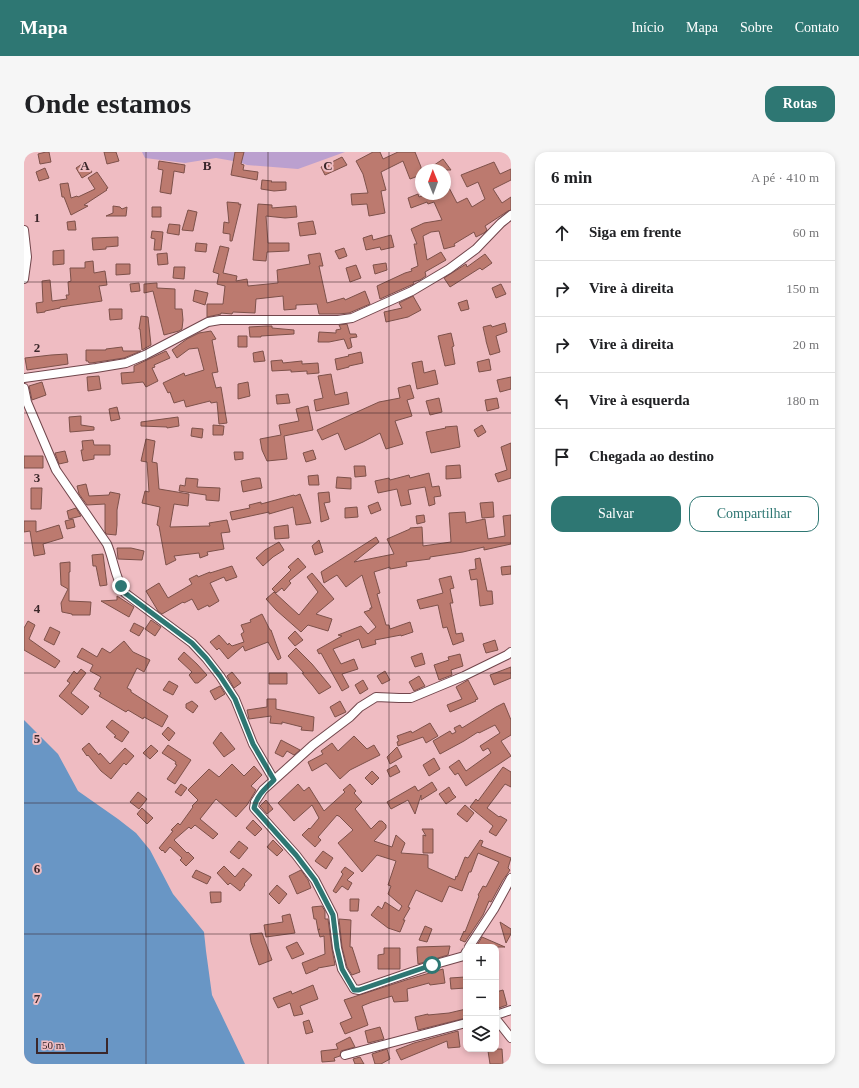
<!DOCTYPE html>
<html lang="pt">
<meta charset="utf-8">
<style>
:root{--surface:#fff;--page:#f6f6f6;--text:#202124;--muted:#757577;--line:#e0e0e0;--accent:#2e7773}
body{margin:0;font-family:Georgia,serif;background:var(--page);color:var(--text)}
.controls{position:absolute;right:12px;bottom:12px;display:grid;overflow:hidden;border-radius:8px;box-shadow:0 2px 6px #0003}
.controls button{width:36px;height:36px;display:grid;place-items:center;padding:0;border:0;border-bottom:1px solid var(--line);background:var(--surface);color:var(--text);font:20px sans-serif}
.compass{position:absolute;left:391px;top:12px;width:36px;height:36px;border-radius:50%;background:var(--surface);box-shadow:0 2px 6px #0003;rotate:359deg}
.scale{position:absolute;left:12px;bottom:10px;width:72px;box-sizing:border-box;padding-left:4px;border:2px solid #3b272a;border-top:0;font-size:11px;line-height:14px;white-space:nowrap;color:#3b272a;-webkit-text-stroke:3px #efbcc2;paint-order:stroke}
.stop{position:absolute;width:12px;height:12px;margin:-9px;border:3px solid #2e7773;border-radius:50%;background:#fff}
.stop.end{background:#2e7773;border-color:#fff;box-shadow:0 1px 4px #0008}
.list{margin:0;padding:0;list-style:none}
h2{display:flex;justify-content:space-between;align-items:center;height:52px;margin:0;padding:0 16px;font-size:17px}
h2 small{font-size:13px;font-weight:400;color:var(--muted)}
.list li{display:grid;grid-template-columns:26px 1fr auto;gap:12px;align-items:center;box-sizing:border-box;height:56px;padding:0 16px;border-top:1px solid var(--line)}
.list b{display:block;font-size:15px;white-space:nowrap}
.list em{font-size:13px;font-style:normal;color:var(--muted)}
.actions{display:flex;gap:8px;padding:12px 16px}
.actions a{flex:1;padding:9px 0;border:1px solid var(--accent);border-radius:12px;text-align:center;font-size:14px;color:var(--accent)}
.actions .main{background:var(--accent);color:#fff}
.icon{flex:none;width:22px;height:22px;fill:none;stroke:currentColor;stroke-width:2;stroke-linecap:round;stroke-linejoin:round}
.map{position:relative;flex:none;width:487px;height:912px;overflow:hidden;border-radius:12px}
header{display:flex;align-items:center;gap:24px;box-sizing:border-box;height:56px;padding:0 20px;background:var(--accent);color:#fff}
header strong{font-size:19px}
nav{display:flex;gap:22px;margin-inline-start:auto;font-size:14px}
.intro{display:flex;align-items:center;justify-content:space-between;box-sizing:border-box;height:96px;padding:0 24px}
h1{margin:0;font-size:28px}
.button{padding:10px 18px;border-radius:12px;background:var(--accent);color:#fff;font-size:14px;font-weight:700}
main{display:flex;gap:24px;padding:0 24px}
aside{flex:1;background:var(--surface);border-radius:12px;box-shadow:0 2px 6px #0003}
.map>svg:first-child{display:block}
.green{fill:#bba0cf}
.water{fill:#6996c5}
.building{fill:#bc7a6f;stroke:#7d514a}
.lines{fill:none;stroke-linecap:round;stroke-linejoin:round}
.minor-casing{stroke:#71464c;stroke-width:10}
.minor{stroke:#fff;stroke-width:8}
.route{stroke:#2e7773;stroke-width:5}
.grid{fill:none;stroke:#3b272a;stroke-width:1;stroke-opacity:0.55}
.grid-label{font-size:13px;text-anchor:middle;font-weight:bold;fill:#3b272a;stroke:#efbcc2;stroke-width:4;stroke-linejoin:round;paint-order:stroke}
</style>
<header>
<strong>Mapa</strong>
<nav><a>Início</a><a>Mapa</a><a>Sobre</a><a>Contato</a></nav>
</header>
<div class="intro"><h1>Onde estamos</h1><a class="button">Rotas</a></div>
<main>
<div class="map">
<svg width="487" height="912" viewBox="0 0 487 912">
<rect width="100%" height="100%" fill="#efbcc2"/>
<path class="green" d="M118 0H321L274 17 223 13 215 10 192 6 161 11 121 6Z"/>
<path class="water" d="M0 568 34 602 54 639 94 667 112 681 126 698 149 742 180 780 182 799 188 843 221 912H0Z"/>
<path class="building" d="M22 0H25L27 10 16 12 14 2Z
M80 0H92L95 9 83 12Z
M211 0H220L217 12 220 13 219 18 234 20 233 28 207 23Z
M349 0H356L359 7 374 0H391L397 15V23L386 27 379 9 357 20 362 38 357 39 361 61 345 64 343 52 328 53 327 42 344 41 339 22 332 9Z
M318 5 323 13 301 23 297 15 310 9Z
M419 7 427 18H403Z
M135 9 161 13 160 21 150 19 147 42 136 40 139 18 134 17Z
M61 10 68 20 58 26 52 16Z
M470 10 476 22 487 17V28L469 37 478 51 487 45V58L484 59 461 74 463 78 460 81 452 85 450 80 430 92 431 94 420 97 415 79 407 80 399 84 403 108 417 100 422 108 401 120 402 124 396 128 389 130 390 132 385 134 356 147 353 134 381 121 388 119 387 117 394 114 390 92H393L387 77 400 71 418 68 410 50 404 52 403 50 387 56 384 46 394 42 395 45 400 43V42H421V28L433 51 443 46 448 55 461 47 454 30 443 35 437 23Z
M21 16 25 26 15 29 12 20Z
M73 20 84 36 82 37 83 38 60 53 64 54 47 63 40 45H38L36 32 44 31 47 46 53 44 54 45 71 37 64 26Z
M238 28 248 29 247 30H262V38L250 39 237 37Z
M203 50 215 51V53L217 52 208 89H206V82L199 81 200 70 205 71Z
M234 52 248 53V56L272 54 273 65 261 66 242 64 244 91H265V99L243 100 242 109 229 108Z
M89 54 96 55 98 57 103 55 102 64H82L89 61Z
M128 55H137V65H128Z
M164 58 173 60 169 79 158 78Z
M51 69 52 78H44L43 70Z
M289 69 292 82 276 84 274 71Z
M145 72 156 73 155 83 143 81Z
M128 79 139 80 137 98H130L131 87 127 86Z
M348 83 349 88 367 83 370 95 357 98 356 95 342 98 339 86Z
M94 85V94L82 95V97L69 98 68 86Z
M172 91 183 92 182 100 171 99Z
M196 94 205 96 199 121 213 124 212 129 223 127 224 134 254 131 253 118 286 112 284 103 296 101 299 114H295L303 151 320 146 321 148 341 139 346 152 325 161 314 162H295L293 152 272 153V157L260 158 259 144 232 147 231 161 209 160 208 162 197 161V162L183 165V152H199L201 134 193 132 195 122 189 120Z
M320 96 323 104 315 107 311 99Z
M40 98V112L29 113V99Z
M143 101 144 112 134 113 133 102Z
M461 102 468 111 458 118 456 116 426 135 420 126 442 112 443 115Z
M69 109 70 121 81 119 83 133 75 134 78 149 36 155V156L21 159V160L13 161 12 151 19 150 18 129 26 128 28 149 43 147 42 143H45L44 130 47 129 46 116H61V110Z
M362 111 363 118 351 122 349 113Z
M92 112H106V122L92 123Z
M332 113 337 126 326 130 322 116Z
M150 115H161L160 127 149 126Z
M115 131 116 139 107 140 106 132Z
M133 131V136L151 137V157H158L159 168 158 177 155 179 140 183 129 139 120 141V132Z
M477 132 482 142 472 146 468 136Z
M171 138 184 141 181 153 169 149Z
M389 144 397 158 384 165 362 170 360 160 378 156 375 151Z
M443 148 445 157 437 159 434 151Z
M85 157H98V167L86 168Z
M117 164 124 165 127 193 118 198 116 177H115Z
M481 171 483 180 472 184 476 200 466 203 462 189V188L459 175 467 173 468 175Z
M323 172 326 182H332L333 185 326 186 328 195 324 197 320 187 305 190H294L295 180 312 181V178L317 177 315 173Z
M243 174H248V176L270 178V182L237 184V185H226L225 175Z
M187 179 192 187 188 188 194 220 188 221 192 236 197 235 203 271 195 272 193 250 187 251 186 249 162 255 160 248 150 251 146 240 144 241 139 231 160 221 161 224 180 218 174 196 165 197 153 206 148 198 163 187 175 181Z
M427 181 430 194 428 195 431 212 421 214 414 184Z
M214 184H223V195H214Z
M98 195 99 199H117L100 206 67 211H65L64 209H62V198H82V197Z
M142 199 146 206 130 213 131 215 128 216 134 229 122 235 119 230 98 232 97 221 110 220V214Z
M239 199 241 209 230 210 229 201Z
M337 200 339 211 325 214V215L313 218 311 207 325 204 324 203Z
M43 202 44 212 3 218 1 206 27 203Z
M465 207 467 218 455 220 453 210Z
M258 208 259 211 278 209V212L294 211 295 221 283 222V219L267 220V218L248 219 247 209Z
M398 209 400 221 411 218 414 232 393 237 388 211Z
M307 222 311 243 323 240 325 252 292 259 290 248 299 246 294 224Z
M75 224 77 237 64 239 63 225Z
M487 225V237L476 240 473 228Z
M18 230 22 243 8 248 5 234Z
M224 230 226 244 214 247V232Z
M386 233 390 246 383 248 388 264 371 269 379 292 362 297 356 281 339 290 321 298 314 281 298 288 293 278 355 250 376 246 374 236Z
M264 242 266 251 253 252 252 243Z
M415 246 418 260 406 263 402 249Z
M473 246 475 256 463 259 461 248Z
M284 254 289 278 260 284 263 307 243 309 238 298 236 287 257 283 255 273 275 269 272 257Z
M93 255 96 267 87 269 85 257Z
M57 264V273L70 275V278L46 280 45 265Z
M154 265 155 274 143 276V275L117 274V270Z
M189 273 200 274 199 283H189Z
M458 273 462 280 454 285 450 278Z
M433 274 436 295 407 301 402 280 422 276 421 275Z
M168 276 179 277 178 286 167 284Z
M122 287 131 289 128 310 133 311 135 337 165 342 164 354 150 352 146 375 186 374 185 371 203 368 206 380 197 381 200 397 183 400 184 403 176 406 175 401 150 404 152 408 142 413 135 374 133 373 136 355 118 351 121 339 125 340 123 310 117 309Z
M69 288 70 293H86V303H70V307L59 309 57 298H59L58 289Z
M487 291V326L474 330 471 322 483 318 477 295Z
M289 298 292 307 282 310 279 301Z
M41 299 44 310 35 312 31 301Z
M210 300H219V307L211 308Z
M0 304H19V316H0Z
M436 313 437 326 422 327V314Z
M330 314H341L342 324 331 325Z
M405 321 408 335 415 334 417 344 410 345 411 352 405 354 401 335 384 338 387 352 377 354 373 337 354 341 351 329 365 326 366 328 385 323 386 326Z
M294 323 295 333H285L284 324Z
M313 325 327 326V337L312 336Z
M162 326 174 327 173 335 196 336 195 349 182 348V343L155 339 156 333 161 334Z
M232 326H236L238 336 219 340 217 329Z
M62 332 65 344 85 343 86 340 96 342 93 358V373L92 383 82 382 81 379V352L63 353 55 342 53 334Z
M7 336H18L17 357H7Z
M305 340 306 350 300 351 305 367 297 370 294 341Z
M276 342 287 371 272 373 269 355 245 362V360L208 368 206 360 226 356 225 353 237 350V352L270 343 271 344Z
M354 350 357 358 347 362 344 354Z
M469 350 470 365 458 366 456 351Z
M333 355 334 365 321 366V356Z
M52 356 57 364 45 367 43 359Z
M441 360 442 371 461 367 464 387 481 384 479 364 487 363V392L460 398V395L439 400 406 405V407L382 410 383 414 366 417V415L350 420 356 441 353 442 362 473H365L366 477 386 470 389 480 377 484V483L351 488 352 492 338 496 335 487 309 497 317 512 330 507 334 517 318 522 325 535 318 539 297 501 295 502 293 498 318 484 314 483 337 474 344 482 352 475 340 460 346 458V456H348L338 423 322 435 313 423 300 431 297 420 352 385 355 390 330 410 370 402 363 387 386 377V376L398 375 399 394 427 390 425 361Z
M400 363 401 370 393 372 392 364Z
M49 367 51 375 43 377 41 369Z
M0 369H12V380L35 373 39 386 19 392 21 402 10 404 6 379 0 380Z
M264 373 265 386 251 387 250 375Z
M295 388 299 400 291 403 288 394Z
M255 390 260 398 249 405 239 414 232 406 241 398Z
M93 396H107L120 399 118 408 94 407Z
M79 402 83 433 76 434 72 414H69L68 403Z
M274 406 282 415 265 429 267 431 260 439 258 436 252 441 248 437 267 418 264 415Z
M456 406 463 439H468L469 452 456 454 453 427 447 428 445 418 452 417 451 407Z
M46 410V420H45V449L67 450 66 463H48V462L38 460 37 451 44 437 37 433 36 411Z
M208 414 213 425 202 429 200 425 186 431 195 449 185 455 184 453 174 458 168 447 160 451 159 450 138 462 134 459 122 439 135 431 144 446 168 432 165 427 173 423 174 425 186 420V421Z
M487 414V422L478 423 477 415Z
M288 421 310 447 292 462 308 467 304 479 284 473 277 480 252 458 242 447 250 440 275 463 294 440 283 425Z
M427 424 430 436 426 437 429 451H426L432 482 438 481 440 489 429 493 423 475 419 476 414 453 396 457 393 448 419 441 415 427Z
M93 444 110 455 105 465 77 449 93 448Z
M238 462 246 478H247L257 506 254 508 244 490 221 499 219 494 204 507 195 496 193 498 186 490 195 483 204 493 205 491 208 494 220 490 217 482 220 480 217 473 227 470 226 468Z
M127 468 137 475 131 484 121 477Z
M4 469 11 473 5 487 36 509 31 516 0 498V476Z
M110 471 120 476 115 484 106 479Z
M26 475 36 480 30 493 20 488Z
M271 479 279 488 271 494 264 486Z
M471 488 474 498 462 501 459 492Z
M100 489 109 500 126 508 120 520 113 516 103 536 107 538V540L144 564 138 575 120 565 119 567 104 558 102 560 75 544 77 541 70 537 77 525 66 519 69 513 53 505 58 496 73 505 78 496 86 501Z
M272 496 288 512 307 535 295 542 289 534 278 521H280L264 504Z
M160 500 173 512 183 523 174 531H171L165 523 168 520 154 507Z
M398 501 401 512 391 515 387 505Z
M436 502 439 514 427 518 428 523 415 528 410 513 425 508 424 505Z
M487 515V526L470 533 466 523Z
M57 517 62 521 47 541 65 555 58 563 35 544 46 531 43 529 50 519 53 522Z
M361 519 366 528 358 532 353 524Z
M208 520 217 531 210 536 203 524Z
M245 521H263V532H245Z
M395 524 401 534 390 539 385 530Z
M339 528 344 537 336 542 331 533Z
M444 528 454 547 451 548 452 549 426 560 423 553 438 547 432 535Z
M145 529 154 534 149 543 139 538Z
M196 534 201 542 191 548 186 539Z
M243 547H252V557L290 565 289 579 277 578 278 575 258 570V572L246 571 247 564 225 567 223 558 243 555Z
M168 549 174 554 169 561 162 556V552Z
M316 549 322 560 311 565 306 555Z
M480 551 487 568V583L477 589 487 604 442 634 434 621 431 623 425 615 435 608 442 619 467 601 464 596 459 599 456 594 476 581 471 573 455 581 454 580 440 589 416 602 409 589 426 579 428 582 432 580 430 576 436 573 438 576 472 555Z
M88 568 105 580 98 590 90 585 92 584 82 575Z
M406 571 414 584 402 591 399 585 374 594 373 590 375 589 373 584 387 579 388 581Z
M144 575 151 581 145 589 138 582Z
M197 580 211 597 200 605 189 591Z
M330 584 343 597 350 593 356 603 326 618 316 627 302 611 288 619 284 610 299 602 297 599 308 591 314 599Z
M257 588 276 598 270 603 263 599 259 605 251 601Z
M65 591 75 603 76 601 86 612 101 596 110 604 102 613 100 611 87 627 77 619 64 603 63 604 58 597Z
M127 593 134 599 126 607 119 601Z
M144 593 167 608 151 632 143 627 153 613 151 612 152 610 138 601Z
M373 595 378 605 366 612 363 605Z
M410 606 416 617 405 624 399 613Z
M208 612 220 624 230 614 238 623 227 634 232 638 223 653 212 665 192 647 176 667 194 682 189 687 171 673 167 677 165 675 150 688 163 701 164 700 170 706 162 714 156 708 158 706 146 695 141 701 139 698 138 699 135 696 149 679 147 678 154 671 156 673 169 655 168 654 174 648 164 638 185 617 195 625Z
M372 613 376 620 366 625 363 618Z
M479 615 487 620V635L481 632 463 656 475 665 476 664 483 668 472 684 465 680 469 674 446 655 452 647 454 649Z
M348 619 355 626 348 633 341 626Z
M408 630 413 638 397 648V643L391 662 384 648 367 657 363 650 391 634 394 639Z
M157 632 163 636 157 644 151 640Z
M274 632 280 639 285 635 300 659 321 640 319 638 326 632 332 639 330 641 338 650 331 657 347 677 355 669H358L362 673V676L350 689 368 695 372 683 381 691 377 701 404 703V716L431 728 432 724 433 725 441 705 444 706 456 688 459 689 457 694 487 706 484 716 486 718 484 721 479 728 467 750 465 749 459 763 441 790 436 788 440 779 441 780 455 744 454 743 459 734 462 735 475 710 454 701 447 720H445L438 739 425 734 418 750 392 738 384 755 386 756 379 768H381L376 780 364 776 347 763 354 754 358 757 361 750 375 759 378 754 364 742 367 734 364 733 372 709 353 703 338 720 314 691 329 678 315 664H314L313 663 294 685 297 688 291 695 278 683 285 676 286 677 295 666 288 653 270 669 254 651Z
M425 635 429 642 432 645 422 652 415 642Z
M114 640 123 647 115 657 106 650Z
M242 648 249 657 243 662 236 654Z
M441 653 450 661 443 670 433 662Z
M118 656 129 666 123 672 113 662Z
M229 668 238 677 231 684 222 676Z
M398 677H409V701H399V683L402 684Z
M249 688 259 698 253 704 243 695Z
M215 689 224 696 215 707 206 700Z
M299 699 309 706 302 717 291 709Z
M200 714 211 725 219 716 228 723 220 732 221 733 216 739 206 731 204 733 193 721Z
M321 715 330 721 323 728 328 731 324 738 318 734 312 741 309 739 319 722 317 720Z
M172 718 187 725 183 732 168 725Z
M277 718 284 728 287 736 273 742 265 724Z
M253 733 263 742 255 752 245 742Z
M186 740H197V750L187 751Z
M326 747H335L334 759H326Z
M298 754 301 759V767H304L308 797 311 813 294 816V817L282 822 278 811 301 802 300 784 296 785 294 778 296 777 294 778 292 767H290L288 755Z
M266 762 271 781 242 785 240 773 259 770 258 764Z
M315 767 327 768 326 795H328L336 820 328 823 323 815 318 795Z
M476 770 487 777V782L482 791Z
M401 774 408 777 403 790 395 788Z
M238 781 248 808 235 813 227 790 226 782Z
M458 785 481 795H452Z
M273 790 280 802 268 807 262 795Z
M426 794 424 803 394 812 393 799V795Z
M360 796H376V817H354V803L360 802Z
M419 817 421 831 406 833 405 831 383 837 384 849 370 850 368 844 348 850 338 854 344 873 321 882 316 871 328 866 320 848 382 828Z
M441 825 442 836 427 837 426 826Z
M289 833 294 847 276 854 279 862 270 864 266 851 254 856 249 846 267 839 268 842Z
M479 838 483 853 472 857V840Z
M442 857V866L394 878 391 865 404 862V863L425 861Z
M285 868 289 880 282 882 279 870Z
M356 875 360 887 344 891 341 879Z
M434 879 436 895 424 896 423 889 377 908 372 898 390 891Z
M326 885 331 895 317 899 316 904 310 906 311 909 298 910 297 899 314 897 312 892Z
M363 897 366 907 357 912H351L348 902Z
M471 897H478L479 912H466L464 899Z
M336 905 340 912H331L329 907Z"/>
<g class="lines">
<defs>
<path id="minor" d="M0 78 3 105 0 127
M0 226 72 216 102 211 121 203 184 170 196 168H314L328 166 388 139 425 117 452 97 477 71 487 63
M0 236 3 250 32 318 83 392C90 408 91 427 101 441L168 491 182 506 196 524 211 547 229 592 250 628
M445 795 470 757 487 726
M442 800 440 804 408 813 335 838 330 837 318 817 313 796 309 763 291 728 272 703 230 656 231 650 239 638 289 593 326 565 336 555 352 545 375 546H387L440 524 483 503 487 500
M472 863 487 858
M472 867 487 886
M321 903 442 871"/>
</defs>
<use href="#minor" class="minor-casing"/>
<use href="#minor" class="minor"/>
</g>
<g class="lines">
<path class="route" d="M97 434 101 441 168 491 182 506 196 524 211 547 229 592 250 628C242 636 232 644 230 656L272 703 291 728 309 763 313 796 318 817 330 838H335L408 813"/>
</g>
<path class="grid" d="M122 0V912M244 0V912M365 0V912M0 130H487M0 261H487M0 391H487M0 521H487M0 651H487M0 782H487"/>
<g class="grid-label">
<text x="61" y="18">A</text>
<text x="183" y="18">B</text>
<text x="304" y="18">C</text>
<text x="13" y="70">1</text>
<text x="13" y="200">2</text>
<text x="13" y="330">3</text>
<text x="13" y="461">4</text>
<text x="13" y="591">5</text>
<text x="13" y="721">6</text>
<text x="13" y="851">7</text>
</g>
</svg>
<div class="controls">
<button>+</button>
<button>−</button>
<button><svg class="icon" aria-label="layers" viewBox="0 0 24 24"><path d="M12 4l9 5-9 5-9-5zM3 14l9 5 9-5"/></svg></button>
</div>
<svg class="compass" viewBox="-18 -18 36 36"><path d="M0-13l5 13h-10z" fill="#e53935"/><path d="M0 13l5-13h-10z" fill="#757577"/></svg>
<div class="scale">50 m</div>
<div class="stop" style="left:408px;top:813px"></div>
<div class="stop end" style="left:97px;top:434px"></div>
</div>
<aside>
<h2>6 min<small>A pé · 410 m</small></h2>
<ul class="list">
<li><svg class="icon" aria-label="ahead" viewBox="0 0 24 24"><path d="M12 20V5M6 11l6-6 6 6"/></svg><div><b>Siga em frente</b></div><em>60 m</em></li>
<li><svg class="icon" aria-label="right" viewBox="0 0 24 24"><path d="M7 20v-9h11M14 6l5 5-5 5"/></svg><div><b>Vire à direita</b></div><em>150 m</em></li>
<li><svg class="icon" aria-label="right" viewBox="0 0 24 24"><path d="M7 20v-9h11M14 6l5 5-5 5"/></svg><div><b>Vire à direita</b></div><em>20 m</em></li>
<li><svg class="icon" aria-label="left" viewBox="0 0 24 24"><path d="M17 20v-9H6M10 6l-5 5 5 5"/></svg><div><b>Vire à esquerda</b></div><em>180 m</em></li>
<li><svg class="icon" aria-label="arrive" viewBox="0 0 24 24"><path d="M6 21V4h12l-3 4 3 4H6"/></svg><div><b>Chegada ao destino</b></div></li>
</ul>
<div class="actions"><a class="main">Salvar</a><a>Compartilhar</a></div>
</aside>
</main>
